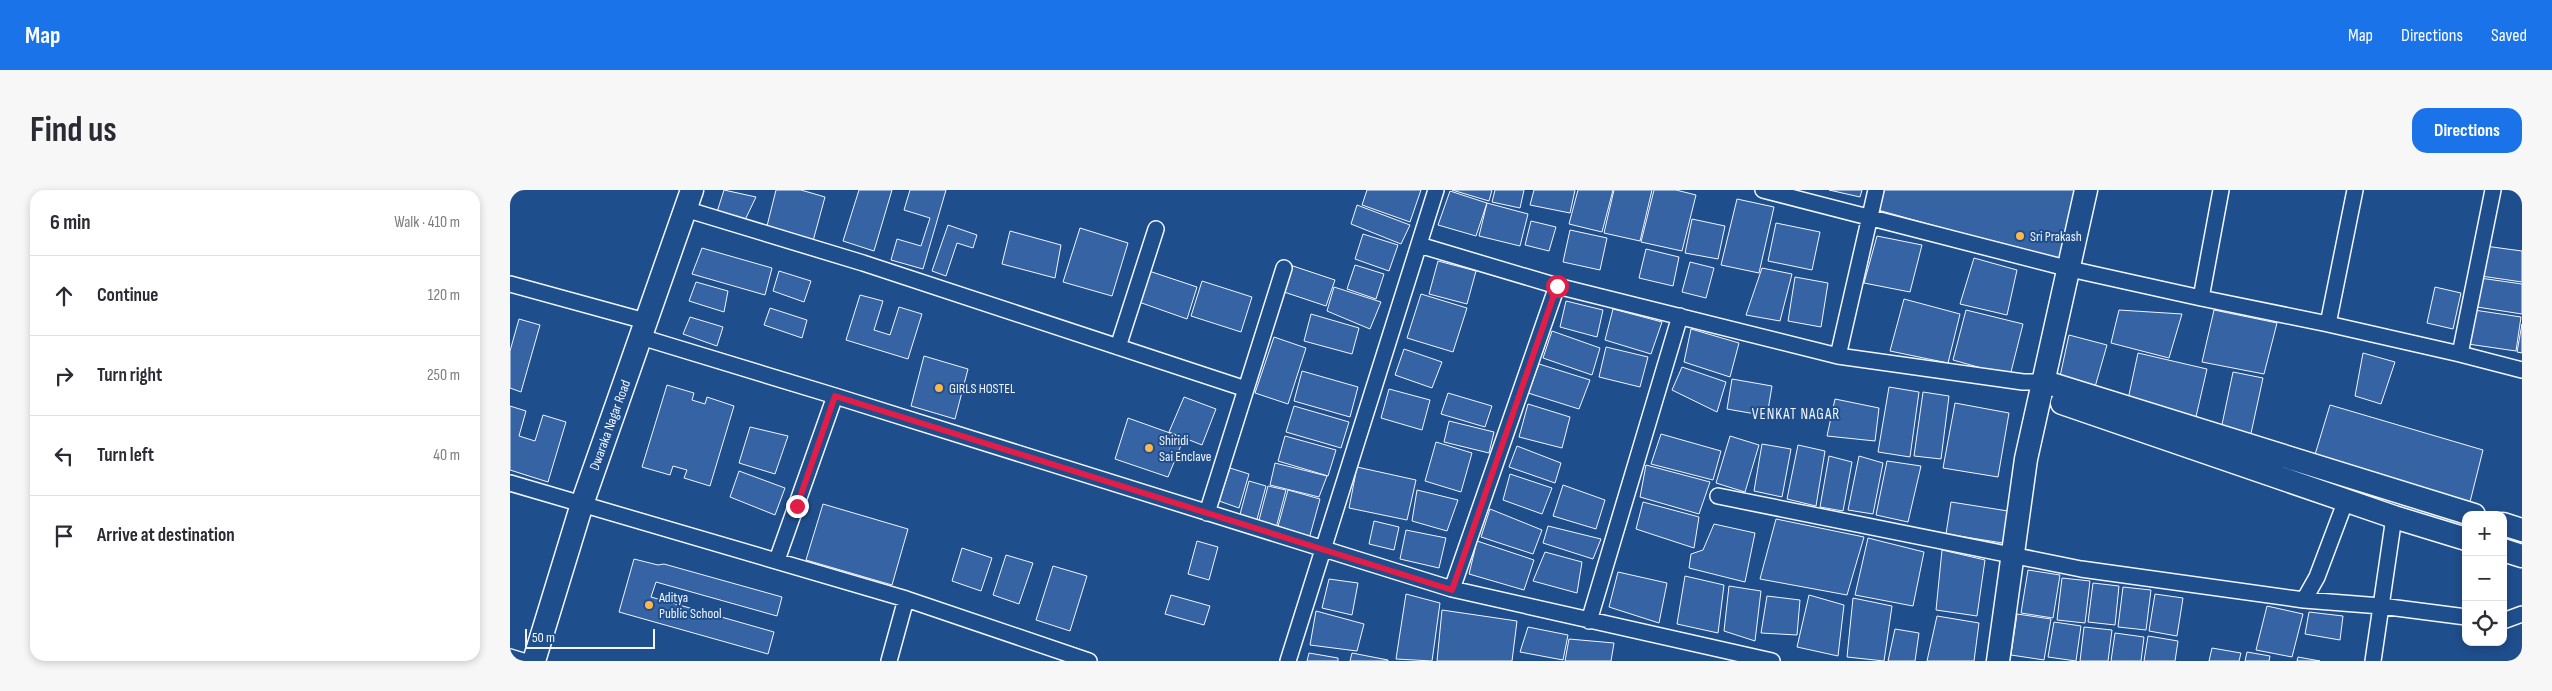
<!DOCTYPE html>
<meta charset="utf-8">
<style>
:root{--surface:#fff;--page:#f7f7f7;--text:#2b2b33;--muted:#7c7c81;--line:#e1e1e2;--accent:#1a73e8}
body{margin:0;font-family:"Sofia Sans Condensed",sans-serif;background:var(--page);color:var(--text)}
.controls{position:absolute;right:15px;bottom:15px;display:grid;overflow:hidden;border-radius:10px;box-shadow:0 2px 8px #0003}
.controls button{width:45px;height:45px;display:grid;place-items:center;padding:0;border:0;border-bottom:1px solid var(--line);background:var(--surface);color:var(--text);font:25px sans-serif}
.scale{position:absolute;left:15px;bottom:12px;width:130px;box-sizing:border-box;padding-left:5px;border:2px solid #f2f6ff;border-top:0;font-size:14px;line-height:18px;white-space:nowrap;color:#f2f6ff;-webkit-text-stroke:4px #1f4e8c;paint-order:stroke}
.stop{position:absolute;width:15px;height:15px;margin:-11px;border:4px solid #e11d48;border-radius:50%;background:#fff}
.stop.end{background:#e11d48;border-color:#fff;box-shadow:0 1px 5px #0008}
.list{margin:0;padding:0;list-style:none}
h2{display:flex;justify-content:space-between;align-items:center;height:65px;margin:0;padding:0 20px;font-size:21px}
h2 small{font-size:16px;font-weight:400;color:var(--muted)}
.list li{display:grid;grid-template-columns:32px 1fr auto;gap:15px;align-items:center;box-sizing:border-box;height:80px;padding:0 20px;border-top:1px solid var(--line)}
.list b{display:block;font-size:19px;white-space:nowrap}
.list em{font-size:16px;font-style:normal;color:var(--muted)}
.icon{flex:none;width:28px;height:28px;fill:none;stroke:currentColor;stroke-width:2;stroke-linecap:round;stroke-linejoin:round}
.map{position:relative;flex:none;width:2012px;height:471px;overflow:hidden;border-radius:15px}
header{display:flex;align-items:center;gap:30px;box-sizing:border-box;height:70px;padding:0 25px;background:var(--accent);color:#fff}
header strong{font-size:24px}
nav{display:flex;gap:28px;margin-inline-start:auto;font-size:18px}
.intro{display:flex;align-items:center;justify-content:space-between;box-sizing:border-box;height:120px;padding:0 30px}
h1{margin:0;font-size:35px}
.button{padding:12px 22px;border-radius:15px;background:var(--accent);color:#fff;font-size:18px;font-weight:700}
main{display:flex;gap:30px;padding:0 30px}
aside{flex:1;background:var(--surface);border-radius:15px;box-shadow:0 2px 8px #0003}
.map>svg:first-child{display:block}
.building{fill:#3563a3;stroke:#f2f6ff}
.lines{fill:none;stroke-linecap:round;stroke-linejoin:round}
.street-casing{stroke:#f2f6ff;stroke-width:18}
.secondary-casing{stroke:#f2f6ff;stroke-width:25}
.street{stroke:#1f4e8c;stroke-width:15}
.secondary{stroke:#1f4e8c;stroke-width:22}
.route{stroke:#e11d48;stroke-width:6}
.poi-dot{fill:#ffb74d;stroke:#1f4e8c;stroke-width:2}
.labels{text-anchor:middle;dominant-baseline:central;stroke-width:4;stroke-linejoin:round;paint-order:stroke}
.poi-label{font-size:14px;fill:#f2f6ff;stroke:#1f4e8c;text-anchor:start}
.street-label{font-size:14px;fill:#f2f6ff;stroke:#1f4e8c}
.neighbourhood-label{font-size:15px;letter-spacing:1px;fill:#f2f6ff;stroke:#1f4e8c}
</style>
<header>
<strong>Map</strong>
<nav><a>Map</a><a>Directions</a><a>Saved</a></nav>
</header>
<div class="intro"><h1>Find us</h1><a class="button">Directions</a></div>
<main>
<aside>
<h2>6 min<small>Walk · 410 m</small></h2>
<ul class="list">
<li><svg class="icon" aria-label="ahead" viewBox="0 0 24 24"><path d="M12 20V5M6 11l6-6 6 6"/></svg><div><b>Continue</b></div><em>120 m</em></li>
<li><svg class="icon" aria-label="right" viewBox="0 0 24 24"><path d="M7 20v-9h11M14 6l5 5-5 5"/></svg><div><b>Turn right</b></div><em>250 m</em></li>
<li><svg class="icon" aria-label="left" viewBox="0 0 24 24"><path d="M17 20v-9H6M10 6l-5 5 5 5"/></svg><div><b>Turn left</b></div><em>40 m</em></li>
<li><svg class="icon" aria-label="arrive" viewBox="0 0 24 24"><path d="M6 21V4h12l-3 4 3 4H6"/></svg><div><b>Arrive at destination</b></div></li>
</ul>
</aside>
<div class="map">
<svg width="2012" height="471" viewBox="0 0 2012 471">
<rect width="100%" height="100%" fill="#1f4e8c"/>
<path class="building" d="M214 0 246 7 235 30 207 22Z
M266 0H291L315 7 303 51 257 36Z
M349 0H382L364 61 333 51Z
M400 0H436L413 79 381 70 387 49 411 56 420 28 394 20Z
M857 0H911L900 32 852 15Z
M942 0H982L979 11Z
M985 0H1014L1010 18 982 12Z
M1024 0H1065L1060 23 1020 15Z
M1068 0H1103L1092 42 1059 34Z
M1104 0H1142L1130 51 1094 43Z
M1144 0H1166L1186 5 1172 61 1131 52Z
M1319 0H1352L1350 7Z
M1373 0H1567L1555 72 1368 20Z
M940 1 977 13 966 46 928 35Z
M1227 9 1264 17 1249 83 1211 75Z
M977 13 1018 24 1010 56 969 46Z
M847 15 900 35 891 54 841 34Z
M1182 29 1215 36 1208 69 1175 63Z
M1021 31 1046 37 1039 61 1015 55Z
M1266 33 1310 42 1302 80 1258 71Z
M438 35 467 45 463 58 447 53 436 86 422 81Z
M570 38 618 53 602 106 553 92Z
M1060 40 1097 48 1090 80 1053 72Z
M500 41 551 55 545 88 492 74Z
M853 44 888 55 879 81 845 69Z
M1367 46 1412 55 1400 102 1354 93Z
M1975 56 2012 61V92L1971 86Z
M192 58 262 78 255 105 182 84Z
M1136 59 1169 67 1163 96 1129 88Z
M1464 68 1507 80 1497 125 1450 114Z
M928 71 966 81 957 114 919 104Z
M1180 72 1204 78 1196 108 1172 102Z
M780 75 825 90 816 116 771 101Z
M845 75 874 84 866 109 837 99Z
M1252 78 1282 84 1270 131 1236 125Z
M636 80 687 97 677 129 626 111Z
M269 81 301 91 294 112 263 101Z
M1285 87 1318 93 1311 137 1278 131Z
M1970 88 2012 94V124L1967 117Z
M692 91 742 107 731 142 681 126Z
M186 92 218 101 214 122 179 111Z
M824 97 871 112 860 139 817 121Z
M1925 97 1951 103 1943 139 1917 133Z
M911 104 957 118 943 162 897 148Z
M350 105 373 111 364 140 380 145 389 117 412 124 398 169 336 150Z
M1394 109 1450 124 1438 173 1380 161Z
M1056 111 1093 120 1087 147 1050 137Z
M260 118 297 130 292 148 254 135Z
M1103 119 1152 132 1141 164 1095 150Z
M1456 120 1513 134 1500 186 1443 170Z
M1609 120 1672 124 1659 168 1601 153Z
M1704 120 1767 133 1754 184 1692 172Z
M1964 120 2011 127 2006 161 1958 154Z
M801 124 849 138 842 164 794 151Z
M180 127 213 137 207 156 173 144Z
M9 129 30 135 11 202 0 198V161Z
M2012 134V163L2007 162Z
M1181 139 1229 153 1220 187 1174 172Z
M1042 141 1090 158 1082 185 1033 168Z
M1559 145 1597 155 1585 197 1549 191Z
M764 147 796 158 778 214 745 203Z
M1096 157 1138 167 1130 197 1089 187Z
M894 159 932 172 922 198 885 185Z
M1628 163 1697 179 1685 231 1617 214Z
M1853 163 1885 172 1871 214 1845 206Z
M414 166 458 179 445 229 401 216Z
M1029 174 1080 190 1069 219 1018 203Z
M1172 177 1216 192 1207 222 1162 200Z
M792 181 848 197 840 227 784 211Z
M1723 182 1753 188 1740 248 1710 244Z
M1222 189 1262 196 1257 226 1217 219Z
M157 195 184 203 182 210 195 214 197 207 224 216 200 296 174 288 177 280 163 276 160 285 132 277Z
M1379 197 1409 202 1400 267 1368 262Z
M879 199 920 210 912 240 871 228Z
M1413 202 1439 206 1431 269 1404 266Z
M938 203 982 216 975 237 931 224Z
M674 207 706 219 692 255 659 242Z
M1325 209 1369 218 1365 251 1317 246Z
M1445 213 1499 223 1488 287 1433 278Z
M1018 214 1060 227 1052 258 1009 247Z
M1820 215 1973 260 1959 316 1804 268Z
M0 216 16 221 9 246 25 251 33 225 56 232 38 292 0 280Z
M784 216 839 232 831 258 776 242Z
M618 228 674 248 658 287 605 269Z
M939 231 984 242 979 263 934 252Z
M240 237 278 246 265 284 229 273Z
M1151 244 1211 261 1203 290 1141 274Z
M775 246 826 260 818 286 768 271Z
M1220 246 1249 255 1235 302 1206 293Z
M926 252 962 263 951 302 915 291Z
M1252 254 1281 259 1272 307 1244 301Z
M1288 255 1315 261 1306 316 1277 309Z
M1007 256 1051 273 1045 293 999 277Z
M1319 266 1342 272 1333 321 1310 317Z
M1349 266 1373 273 1363 324 1338 320Z
M1377 271 1411 276 1398 332 1366 325Z
M765 273 817 286 809 307 760 295Z
M1136 275 1200 292 1189 324 1130 307Z
M847 277 906 290 897 330 839 318Z
M720 278 739 284 729 318 709 311Z
M229 281 275 298 265 325 220 307Z
M1000 284 1042 298 1032 324 993 310Z
M739 291 756 296 746 333 729 328Z
M1053 295 1095 310 1086 339 1043 326Z
M758 296 776 300 766 338 748 334Z
M778 300 810 309 799 349 767 340Z
M907 300 948 310 937 341 902 331Z
M1133 312 1189 327 1184 358 1126 339Z
M1441 312 1498 321 1493 353 1436 344Z
M313 314 398 339 382 395 296 370Z
M980 319 1032 340 1023 364 971 347Z
M1266 329 1354 347 1337 405 1250 389Z
M864 331 889 337 884 360 859 354Z
M1204 334 1245 343 1235 392 1179 378 1181 364 1193 360Z
M1038 336 1091 349 1083 369 1033 353Z
M896 340 936 348 929 378 890 369Z
M1358 348 1414 362 1403 416 1345 405Z
M687 351 708 357 699 390 678 384Z
M967 351 1024 370 1014 400 959 384Z
M452 358 482 368 471 401 442 391Z
M1432 360 1475 370 1467 426 1426 420Z
M1035 362 1072 372 1067 403 1023 391Z
M496 365 523 373 509 414 483 405Z
M124 369 148 375 154 374 272 407 267 426 146 392 141 407 264 442 258 464 109 422Z
M543 376 577 386 560 441 526 430Z
M1518 380 1550 385 1543 428 1511 423Z
M1108 382 1157 393 1149 433 1099 417Z
M1175 386 1214 395 1208 443 1167 434Z
M1552 388 1580 391 1575 433 1547 430Z
M819 389 848 393 842 425 812 418Z
M1583 393 1609 396 1605 435 1578 432Z
M1219 396 1251 401 1245 451 1214 441Z
M1613 397 1641 400 1636 440 1608 437Z
M896 404 930 413 922 471 886 469Z
M1645 404 1673 408 1667 446 1639 441Z
M661 405 700 416 694 435 655 424Z
M1299 405 1334 415 1328 466 1287 457Z
M1257 406 1290 410 1287 445 1251 443Z
M1343 408 1382 416 1374 471 1337 467Z
M1757 416 1793 424 1782 467 1746 460Z
M932 420 1007 431 1002 471H927Z
M806 421 854 434 847 461 800 455Z
M1799 422 1833 426 1830 450 1795 444Z
M1507 424 1541 429 1534 470 1501 465Z
M1427 426 1469 433 1464 471H1417Z
M1544 432 1571 436 1566 471 1538 467Z
M1018 437 1058 445 1053 470 1010 462Z
M1574 437 1602 440 1598 471H1570Z
M1385 439 1409 443 1405 471H1378Z
M1605 443 1634 447 1631 471H1601Z
M1638 446 1668 451 1665 471H1634Z
M1059 449 1104 453 1101 471H1055Z
M1702 458 1731 463 1729 471H1699Z
M1737 462 1760 466 1759 471H1735Z
M799 463 828 468V471H797Z
M842 463 878 470V471H840Z
M1788 467 1810 471H1787Z"/>
<g class="lines">
<defs>
<path id="street" d="M1253 0 1560 79 1691 108 1711 0
M1366 0 1328 166 1513 192H1535
M175 19 353 73 736 199
M909 55 1047 96
M0 94 135 131
M1691 108 1818 134 1845 0
M1818 134 1950 164 1983 0
M131 147 325 206 942 399 1262 471
M608 157 646 39
M1950 164 2012 180
M0 293 396 409
M1208 306 1571 379 1794 410 1807 387 1836 310
M697 323 774 78
M267 370 325 206
M942 399 1047 96 1328 166
M1794 410 1871 416 1956 427
M1079 431 1170 126
M1993 431 2012 424
M0 467 13 471
M379 471 396 409 579 471
M778 471 926 0
M1863 471 1884 327"/>
<path id="secondary" d="M1535 192 1964 325
M1552 213 1884 327 1956 349
M1993 334 2012 340
M1993 360 2012 366
M24 471 72 314 182 0
M1488 471 1516 269 1576 0"/>
</defs>
<use href="#street" class="street-casing"/>
<use href="#secondary" class="secondary-casing"/>
<use href="#street" class="street"/>
<use href="#secondary" class="secondary"/>
</g>
<g class="lines">
<path class="route" d="M287 316 325 206 942 400 1047 96"/>
</g>
<g class="poi-dot">
<circle cx="1510" cy="46" r="5"/>
<circle cx="429" cy="198" r="5"/>
<circle cx="639" cy="258" r="5"/>
<circle cx="139" cy="415" r="5"/>
</g>
<g class="labels">
<g class="poi-label">
<text x="1520" y="46">Sri Prakash</text>
<text x="439" y="198">GIRLS HOSTEL</text>
<text x="649" y="250">Shiridi<tspan x="649" dy="16">Sai Enclave</tspan></text>
<text x="149" y="407">Aditya<tspan x="149" dy="16">Public School</tspan></text>
</g>
<g class="street-label">
<text transform="translate(100 235) rotate(-70)">Dwaraka Nagar Road</text>
</g>
<g class="neighbourhood-label">
<text x="1286" y="224">VENKAT NAGAR</text>
</g>
</g>
</svg>
<div class="controls">
<button>+</button>
<button>−</button>
<button><svg class="icon" aria-label="locate" viewBox="0 0 24 24"><circle cx="12" cy="12" r="6"/><path d="M12 2v4M12 18v4M2 12h4M18 12h4"/></svg></button>
</div>
<div class="scale">50 m</div>
<div class="stop" style="left:1047px;top:96px"></div>
<div class="stop end" style="left:287px;top:316px"></div>
</div>
</main>
